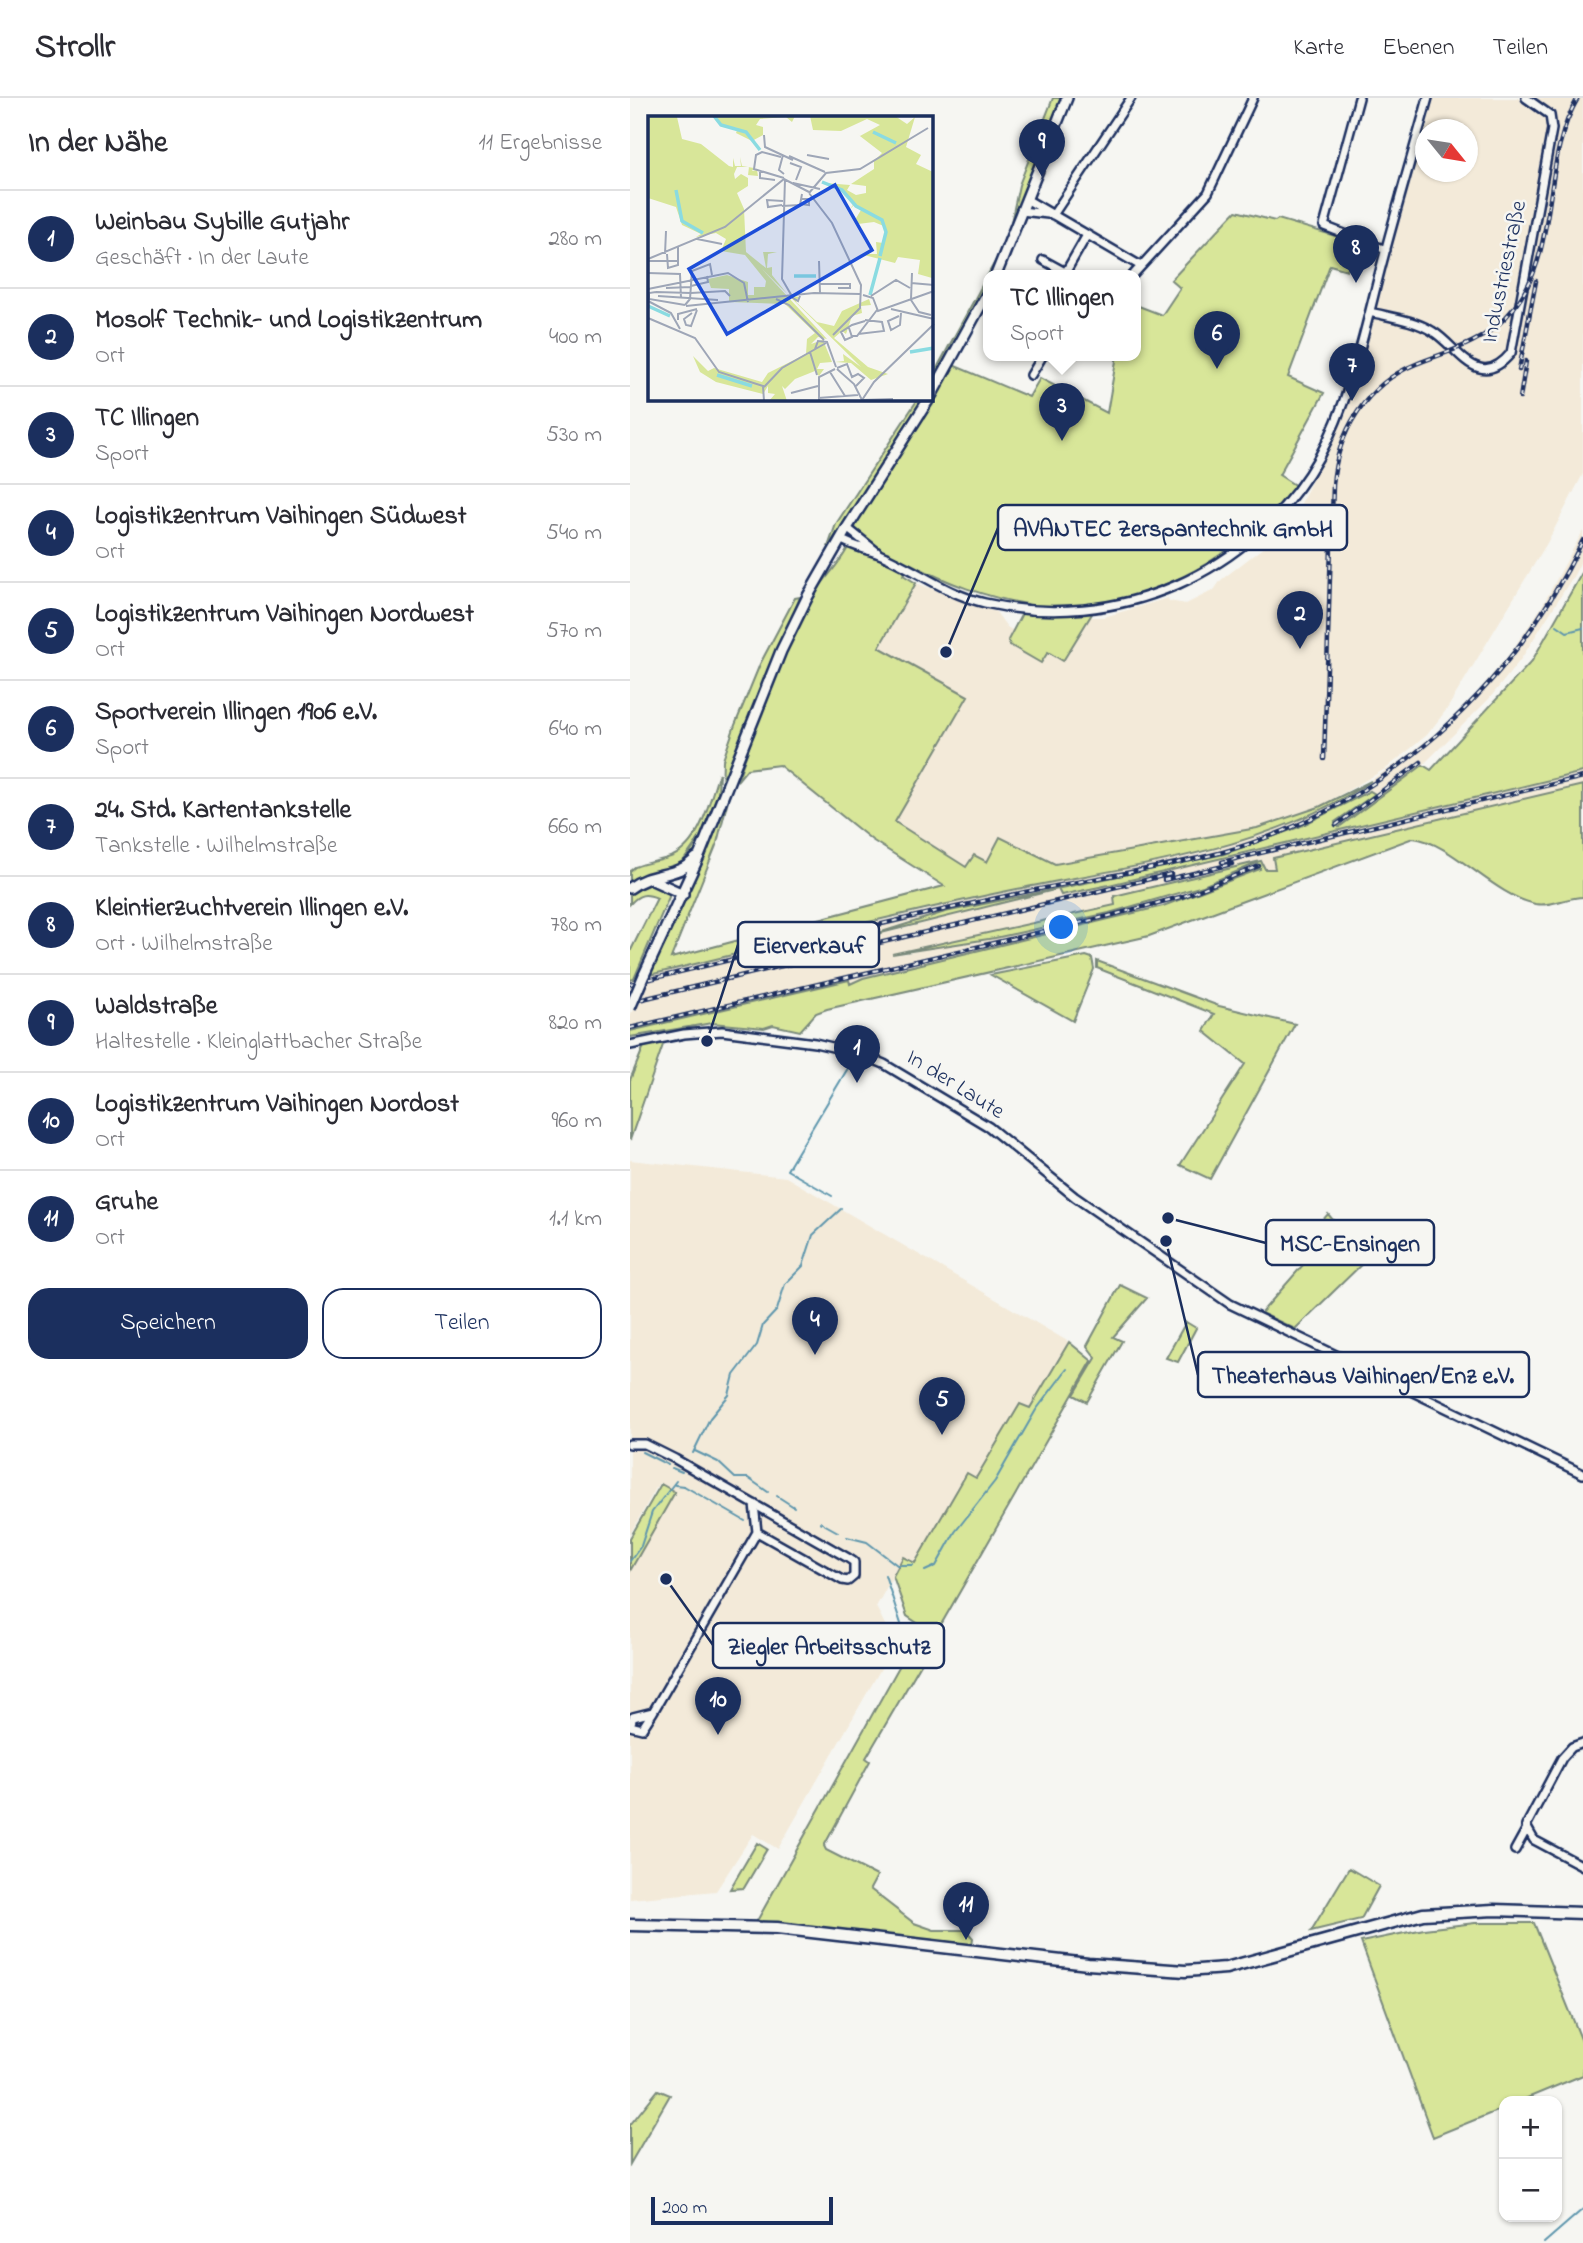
<!DOCTYPE html>
<html lang="de">
<meta charset="utf-8">
<style>
:root{--surface:#fff;--page:#f2f2f3;--text:#2b2b33;--muted:#7c7c81;--line:#e1e1e2;--accent:#1b2f5e}
body{margin:0;font-family:"Indie Flower",sans-serif;background:var(--page);color:var(--text)}
.controls{position:absolute;right:21px;bottom:21px;display:grid;overflow:hidden;border-radius:14px;box-shadow:0 2px 5px #0004}
.controls button{width:63px;height:63px;display:grid;place-items:center;padding:0;border:0;border-bottom:2px solid var(--line);background:var(--surface);color:var(--text);font:35px sans-serif}
.compass{position:absolute;left:785px;top:21px;width:63px;height:63px;border-radius:50%;background:var(--surface);box-shadow:0 2px 5px #0004;rotate:120deg}
.scale{position:absolute;left:21px;bottom:18px;width:182px;box-sizing:border-box;padding-left:7px;border:4px solid #1b2f5e;border-top:0;font-size:19px;line-height:24px;white-space:nowrap;color:#1b2f5e;-webkit-text-stroke:5px #f6f6f2;paint-order:stroke}
.you{position:absolute;left:432px;top:830px;width:24px;height:24px;margin:-18px;border:5px solid #fff;border-radius:50%;background:#1a73e8;box-shadow:0 0 0 10px #1a73e833}
.badge{display:grid;place-items:center;width:46px;height:46px;border-radius:50%;background:var(--accent);color:#fff;font-size:23px;font-weight:700}
.pin{position:absolute;translate:-50% -58px;filter:drop-shadow(0 2px 4px #0008)}
.pin::after{content:'';position:absolute;top:37px;width:24px;height:21px;background:inherit;clip-path:polygon(0 0,100% 0,50% 100%)}
.popup{position:absolute;left:353px;top:172px;width:158px;height:91px;box-sizing:border-box;display:grid;place-content:center;border-radius:14px;background:var(--surface);filter:drop-shadow(0 2px 5px #0005);font-size:23px;white-space:nowrap;color:var(--muted)}
.popup b{font-size:26px;color:var(--text)}
.popup::after{content:'';position:absolute;left:50%;top:100%;margin-left:-14px;border:14px solid transparent;border-top-color:var(--surface)}
.list{margin:0;padding:0;list-style:none}
h2{display:flex;justify-content:space-between;align-items:center;height:91px;margin:0;padding:0 28px;font-size:30px}
h2 small{font-size:23px;font-weight:400;color:var(--muted)}
.list li{display:grid;grid-template-columns:46px 1fr auto;gap:21px;align-items:center;box-sizing:border-box;height:98px;padding:0 28px;border-top:2px solid var(--line)}
.list b{display:block;font-size:26px;white-space:nowrap}
.list p{margin:0;font-size:23px;white-space:nowrap;color:var(--muted)}
.list em{font-size:23px;font-style:normal;color:var(--muted)}
.actions{display:flex;gap:14px;padding:21px 28px}
.actions a{flex:1;padding:16px 0;border:2px solid var(--accent);border-radius:21px;text-align:center;font-size:24px;color:var(--accent)}
.actions .main{background:var(--accent);color:#fff}
.map{position:relative;flex:none;width:953px;height:2145px;overflow:hidden}
header{display:flex;align-items:center;gap:42px;box-sizing:border-box;height:98px;padding:0 35px;background:var(--surface);border-bottom:2px solid var(--line)}
header strong{font-size:33px}
nav{display:flex;gap:38px;margin-inline-start:auto;font-size:24px}
main{display:flex}
aside{flex:1;background:var(--surface)}
.map>svg:first-child{display:block}
.built{fill:#f3ead9;fill-rule:evenodd}
.green{fill:#d8e699;stroke:#7a8a7c;stroke-width:2}
.lines{fill:none;stroke-linecap:round;stroke-linejoin:round}
.stream{stroke:#5e96ad;stroke-width:2}
.minor-casing{stroke:#1b2f5e;stroke-width:12}
.tertiary-casing{stroke:#1b2f5e;stroke-width:14}
.secondary-casing{stroke:#1b2f5e;stroke-width:15}
.minor{stroke:#f6f6f2;stroke-width:7}
.tertiary{stroke:#f6f6f2;stroke-width:9}
.secondary{stroke:#f6f6f2;stroke-width:10}
.rail-casing{stroke:#1b2f5e;stroke-width:4.5}
.rail{stroke:#f6f6f2;stroke-width:2;stroke-dasharray:5;stroke-linecap:butt}
.tertiary-bridge-casing{stroke:#1b2f5e;stroke-width:14;stroke-linecap:butt}
.tertiary-bridge{stroke:#f6f6f2;stroke-width:9}
.labels{text-anchor:middle;dominant-baseline:central;stroke-width:5;stroke-linejoin:round;paint-order:stroke}
.street-label{font-size:23px;fill:#1b2f5e;stroke:#f6f6f2}
.inset-river{fill:none;stroke:#8adbe1;stroke-width:3.5}
.inset-road{fill:none;stroke:#9ea6b7;stroke-width:2}
.view{fill:#1d4ed8;fill-opacity:0.15;stroke:#1d4ed8;stroke-width:3.5}
.inset-edge{fill:none;stroke:#1b2f5e;stroke-width:3.5}
.leader{fill:none;stroke:#1b2f5e;stroke-width:2.5}
.callout-dot{fill:#1b2f5e;stroke:#f6f6f2;stroke-width:2.5}
.callout{fill:#f6f6f2;stroke:#1b2f5e;stroke-width:2.5}
.callout-label{font-size:24px;text-anchor:middle;font-weight:bold;fill:#1b2f5e}
</style>
<header>
<strong>Strollr</strong>
<nav><a>Karte</a><a>Ebenen</a><a>Teilen</a></nav>
</header>
<main>
<aside>
<h2>In der Nähe<small>11 Ergebnisse</small></h2>
<ul class="list">
<li><span class="badge">1</span><div><b>Weinbau Sybille Gutjahr</b><p>Geschäft · In der Laute</p></div><em>280 m</em></li>
<li><span class="badge">2</span><div><b>Mosolf Technik- und Logistikzentrum</b><p>Ort</p></div><em>400 m</em></li>
<li><span class="badge">3</span><div><b>TC Illingen</b><p>Sport</p></div><em>530 m</em></li>
<li><span class="badge">4</span><div><b>Logistikzentrum Vaihingen Südwest</b><p>Ort</p></div><em>540 m</em></li>
<li><span class="badge">5</span><div><b>Logistikzentrum Vaihingen Nordwest</b><p>Ort</p></div><em>570 m</em></li>
<li><span class="badge">6</span><div><b>Sportverein Illingen 1906 e.V.</b><p>Sport</p></div><em>640 m</em></li>
<li><span class="badge">7</span><div><b>24. Std. Kartentankstelle</b><p>Tankstelle · Wilhelmstraße</p></div><em>660 m</em></li>
<li><span class="badge">8</span><div><b>Kleintierzuchtverein Illingen e.V.</b><p>Ort · Wilhelmstraße</p></div><em>780 m</em></li>
<li><span class="badge">9</span><div><b>Waldstraße</b><p>Haltestelle · Kleinglattbacher Straße</p></div><em>820 m</em></li>
<li><span class="badge">10</span><div><b>Logistikzentrum Vaihingen Nordost</b><p>Ort</p></div><em>960 m</em></li>
<li><span class="badge">11</span><div><b>Gruhe</b><p>Ort</p></div><em>1.1 km</em></li>
</ul>
<div class="actions"><a class="main">Speichern</a><a>Teilen</a></div>
</aside>
<div class="map">
<svg width="953" height="2145" viewBox="0 0 953 2145">
<rect width="100%" height="100%" fill="#f6f6f2"/>
<filter id="ink" filterUnits="userSpaceOnUse"><feTurbulence type="fractalNoise" baseFrequency=".0143" numOctaves="2"/><feDisplacementMap in="SourceGraphic" scale="14" xChannelSelector="R" yChannelSelector="G"/><feConvolveMatrix kernelMatrix="1 2 1 2 8 2 1 2 1" color-interpolation-filters="sRGB"/></filter>
<g filter="url(#ink)">
<path class="built" d="M802 0H953V376L917 445 817 611 797 637 757 670 689 709 627 730 425 766 370 739 357 764 336 769 265 724 338 598 248 549 286 485 366 514 377 529 384 533 380 539 433 562 460 519H474L538 500 539 503 556 506 584 492 591 482 643 442 668 412 704 335ZM796 32H838V74H796Z
M953 433V459L944 477 891 561 859 601 793 667 724 720 708 730 705 724 745 696 736 695 669 729 594 756 428 790 432 797 479 787 953 674V687L644 760 646 771 635 772 630 763 485 798 486 807 262 858 479 815 573 788 628 765 630 771 576 794 480 822 233 880 220 886 219 883 0 933V882L352 799 573 755 648 731 709 702 771 663 813 629 846 596 881 554 911 510ZM423 792 260 834 239 837 315 814Z
M0 1062 156 1079 439 1244 400 1311 389 1306 346 1381 337 1376 284 1465 273 1459 246 1509 265 1546 148 1751 123 1736 86 1793 0 1801V1474L45 1394 29 1385 0 1436Z"/>
<path class="green" d="M423 0H434L380 129 389 87Z
M606 113 645 123 648 121 726 144 717 172 700 167 658 279 694 295 649 377 666 388C615 450 547 492 468 506L433 563 418 554 411 565 380 547 378 542 397 506C354 499 318 485 279 465L273 477 286 485 249 549 338 598 265 724 336 769 344 757 357 764 370 739 425 766 627 730 689 709 741 683C634 754 509 766 387 791 264 816 141 848 19 877L99 698 87 745 41 860 314 788 242 742 149 667 117 671 107 683C129 624 148 551 183 498 202 469 221 458 227 421L323 267 399 299 410 280 477 315 487 257H506V207L532 217 550 190 541 182Z
M367 160 349 207 301 292V281Z
M288 301H295L198 449 206 426Z
M953 473V674L479 787 431 797 428 791 239 838 315 814 594 756 669 729 740 693 745 696 705 724 709 729 793 667 801 672 902 563Z
M170 499 74 740 58 763 51 768 75 733 92 690 93 662 105 627 130 566 165 500Z
M89 675 88 696 70 739 47 772 19 775 0 785V773L5 769C18 764 31 763 43 758 71 745 80 701 89 675Z
M953 687V799C937 799 921 809 905 806 863 797 821 744 783 740L519 838 197 911 186 915 170 933 143 927 134 930 82 925 0 939V933L219 882 220 886 233 880 533 808 630 771 627 765 573 788 479 815 365 840 262 856 485 807 484 798 631 763 635 771H645L643 760Z
M19 784 40 792 39 799 4 881 0 882V854L27 800C15 795 9 796 0 806V793Z
M456 858 462 860 464 871 443 923 361 877Z
M467 863 589 908 665 926 580 1081 550 1067 615 966 574 933 584 916 467 870Z
M34 944 0 1042V982L14 948Z
M698 1116 736 1162 665 1231 631 1215 679 1160 669 1149Z
M490 1187 517 1200 483 1239 492 1243 457 1304 444 1297 466 1260 457 1248Z
M556 1224 566 1230 548 1264 536 1260Z
M439 1244 462 1263 305 1537 277 1518 263 1478 273 1459 285 1465 337 1375 346 1380 390 1306 400 1310Z
M31 1386 45 1394 0 1473V1440Z
M290 1531 306 1540 236 1660 240 1663 194 1748 196 1752 247 1778 240 1791 284 1825 304 1832H336L343 1840 342 1847 127 1823Z
M127 1745 137 1751 114 1790 100 1791Z
M719 1770 749 1788 731 1821 681 1833Z
M845 1825H904L953 1946V1977L890 2003H874V2010L803 2039 731 1844 794 1831Z
M28 1992 40 1997 0 2066V2027Z"/>
<g class="lines">
<path class="stream" d="M927 527 937 534 953 530
M202 1098 157 1072 224 960
M65 1353 88 1364 105 1380H118L138 1394
M12 1354 38 1367
M63 1355 80 1320 99 1297 104 1277 127 1247 133 1227 147 1212 155 1186 173 1168 183 1137 211 1111
M42 1370 52 1374
M45 1387 54 1388 115 1423
M147 1398 164 1409
M190 1424 208 1434
M217 1439 237 1444 267 1467H283
M0 1463 11 1448 22 1414 46 1383
M295 1473 306 1468 325 1434 365 1383 406 1312 437 1271
M255 1477 271 1526
M914 2145 953 2111"/>
<defs>
<path id="minor" d="M729 0 694 128 756 152
M396 101 509 167
M391 113 418 116
M423 117 501 0
M413 162 435 174
M434 177 457 137
M503 177 578 95 623 0
M740 214C760 219 784 222 802 233 828 248 848 295 881 255L922 31 920 17 896 0
M401 277 413 257
M217 430 247 454
M210 441C222 448 236 451 249 456 286 471 315 496 355 505 486 535 623 476 689 359 720 303 734 235 750 173 765 115 782 58 798 0
M0 947 54 936 92 933 185 945 228 955 254 966 359 1029 445 1099 600 1206 953 1376
M0 1346H15L45 1361 218 1460 224 1464V1478L218 1483 212 1482 127 1434
M124 1406 127 1434
M23 1614 12 1631 0 1628 3 1619 23 1614 127 1434
M953 1645 942 1649 932 1660 896 1728 904 1742 953 1768
M885 1752 896 1732"/>
<path id="tertiary" d="M366 177 437 0
M301 298 358 194
M20 781 53 796
M0 790C21 773 47 781 66 760
M14 877 70 756 151 553 178 498 217 430 299 301"/>
<path id="secondary" d="M0 1827 147 1830 458 1866 555 1873 596 1870 793 1816 864 1812 953 1815"/>
</defs>
<use href="#minor" class="minor-casing"/>
<use href="#tertiary" class="tertiary-casing"/>
<use href="#secondary" class="secondary-casing"/>
<use href="#minor" class="minor"/>
<use href="#tertiary" class="tertiary"/>
<use href="#secondary" class="secondary"/>
<defs>
<path id="rail" d="M889 272 906 183
M890 300 896 263
M694 661 703 387C707 335 736 286 786 266 818 253 849 247 875 220 933 161 908 67 948 0
M706 727 791 664
M592 764 953 679
M534 782 602 766
M0 886C125 856 251 825 376 798 448 782 522 773 593 754 755 708 880 593 953 442
M0 904 541 776
M0 930 479 818 554 798 629 768"/>
</defs>
<use href="#rail" class="rail-casing"/>
<use href="#rail" class="rail"/>
<defs>
<path id="tertiary-bridge" d="M0 910 14 877"/>
</defs>
<use href="#tertiary-bridge" class="tertiary-bridge-casing"/>
<use href="#tertiary-bridge" class="tertiary-bridge"/>
</g>
</g>
<g class="labels">
<g class="street-label">
<text transform="translate(875 174) rotate(-78)">Industriestraße</text>
<text transform="translate(325 987) rotate(32)">In der Laute</text>
</g>
</g>
<g transform="translate(18 18)">
<rect width="285" height="285" fill="#f6f6f2"/>
<path d="M0 0H45L29 1 34 23 53 28 81 50 85 51V42L87 50H93L92 41 94 50 106 52 104 55 109 54 110 60 100 59 101 51H89L86 58 87 63 93 58 100 62V70L89 77 96 93 98 136 118 152 115 136H129L120 138 119 152 124 151V159L140 179 151 181 148 186 169 206 186 210 194 195 221 183 223 189 213 190 214 197 204 200 198 218 194 215 186 222 220 251 240 258 223 264 203 247 187 246 196 245 195 238 213 251 114 153 179 223 170 221 163 228 175 224 184 246 172 247 169 253H176L171 260 167 255 147 263 137 273 134 270 139 285H121L127 278 120 277V270L115 278 68 266 52 256 45 240 60 255 66 252 114 266 120 257 158 238 159 223 167 217 137 188 81 186V173L63 172 60 163 79 159 100 166V179H106V171H117L118 165 97 139 73 135 78 123 68 117 48 121 53 118 34 109 28 91 0 82ZM65 0 143 1 147 0 144 6 138 1 112 3 108 9 115 11V19L104 25 88 17 90 12 74 11ZM162 0H247L259 8 267 1 258 31 273 39 268 48 285 56 284 162 270 158 272 144 250 141 247 147 212 138H229L228 126 235 127 238 111 226 106 210 108 207 104 213 94 206 89 201 94 205 89 197 76 177 67 202 69 199 74 208 79 218 77V70L203 68 226 53V45L234 37 208 17 212 20 232 9 219 3 193 15 165 14Z" fill="#d8e699"/>
<path class="inset-river" d="M66 0 73 9 98 16 112 34M225 16 248 27M174 66 194 74 208 90 234 104 238 116 232 140M28 74 34 105 55 117M146 160H168M222 179 232 142M0 190 22 200M262 236 286 232M69 259 104 270"/>
<path class="inset-road" d="M116 19 117 31 145 44M135 39 131 54 136 58M159 39 181 43M141 40 177 56M133 41 114 36 108 39 106 53 136 62M142 47 153 51 148 64M112 54V62L127 64M137 63 134 163 145 182 150 185 152 180M145 67 172 73M161 77 184 107 213 169 212 192 185 219M161 77 178 57 212 53 280 12M153 88 161 89V83H154M134 89 120 91 119 84 135 85M134 90 152 89 154 78M49 123 74 128M17 138 18 115M19 138 20 152 30 149V131M0 143 77 111 136 63 161 76M0 145H30M171 145 172 177M0 157 32 158 33 182M263 167 286 169M172 168H202V172H190M43 170 60 166 59 160M18 172 43 171M0 173 80 157 96 167 100 186M8 176 1 177V183L37 189M8 176 43 177M43 177 77 175 82 180M215 179 225 182 230 195 286 175M10 180 70 184M223 180 248 164 262 172M128 183 141 189 176 224M263 183 264 157M263 184 271 196 283 199M0 185 23 197 32 213M37 189 42 183 44 155 62 148 64 159M38 190 166 177 212 178M243 193 286 203M44 197 36 203 38 209 43 210 49 194M251 200 240 205 243 214 252 209 253 197M0 202 47 222 71 256 115 270 116 285M30 204V198L49 193M201 212 204 221 197 224 193 216 204 209 217 205M210 218 236 215 234 206 217 204M204 220H209L229 194M167 233 170 225 179 226 188 251M162 236 169 259M189 252 199 248 204 261 210 258 216 262 208 270M189 253 206 268 214 284 226 266 286 208M182 256 197 280M116 271 134 252 178 227M143 277 170 270M170 282 210 279M214 284 245 283M171 285V261L187 253"/>
<path class="view" d="M187 69 224 134 79 218 41 153Z"/>
<rect width="285" height="285" class="inset-edge"/>
</g>
<path class="leader" d="M316 554L368 430M77 943L108 847M538 1120L636 1145M536 1143L568 1277M36 1481L83 1547"/>
<g class="callout-dot">
<circle cx="316" cy="554" r="7"/>
<circle cx="77" cy="943" r="7"/>
<circle cx="538" cy="1120" r="7"/>
<circle cx="536" cy="1143" r="7"/>
<circle cx="36" cy="1481" r="7"/>
</g>
<g class="callout">
<rect x="368" y="407" width="349" height="45" rx="7"/>
<rect x="108" y="824" width="141" height="45" rx="7"/>
<rect x="636" y="1122" width="168" height="45" rx="7"/>
<rect x="568" y="1254" width="331" height="45" rx="7"/>
<rect x="83" y="1525" width="231" height="45" rx="7"/>
</g>
<g class="callout-label">
<text x="543" y="438">AVANTEC Zerspantechnik GmbH</text>
<text x="179" y="855">Eierverkauf</text>
<text x="720" y="1153">MSC-Ensingen</text>
<text x="733" y="1285">Theaterhaus Vaihingen/Enz e.V.</text>
<text x="199" y="1556">Ziegler Arbeitsschutz</text>
</g>
</svg>
<div class="controls">
<button>+</button>
<button>−</button>
</div>
<svg class="compass" viewBox="-18 -18 36 36"><path d="M0-13l5 13h-10z" fill="#e53935"/><path d="M0 13l5-13h-10z" fill="#7c7c81"/></svg>
<div class="scale">200 m</div>
<div class="you"></div>
<div class="pin badge" style="left:227px;top:985px">1</div>
<div class="pin badge" style="left:670px;top:551px">2</div>
<div class="pin badge" style="left:432px;top:343px">3</div>
<div class="popup"><b>TC Illingen</b>Sport</div>
<div class="pin badge" style="left:185px;top:1257px">4</div>
<div class="pin badge" style="left:312px;top:1337px">5</div>
<div class="pin badge" style="left:587px;top:271px">6</div>
<div class="pin badge" style="left:722px;top:303px">7</div>
<div class="pin badge" style="left:726px;top:185px">8</div>
<div class="pin badge" style="left:412px;top:79px">9</div>
<div class="pin badge" style="left:88px;top:1637px">10</div>
<div class="pin badge" style="left:336px;top:1842px">11</div>
</div>
</main>
